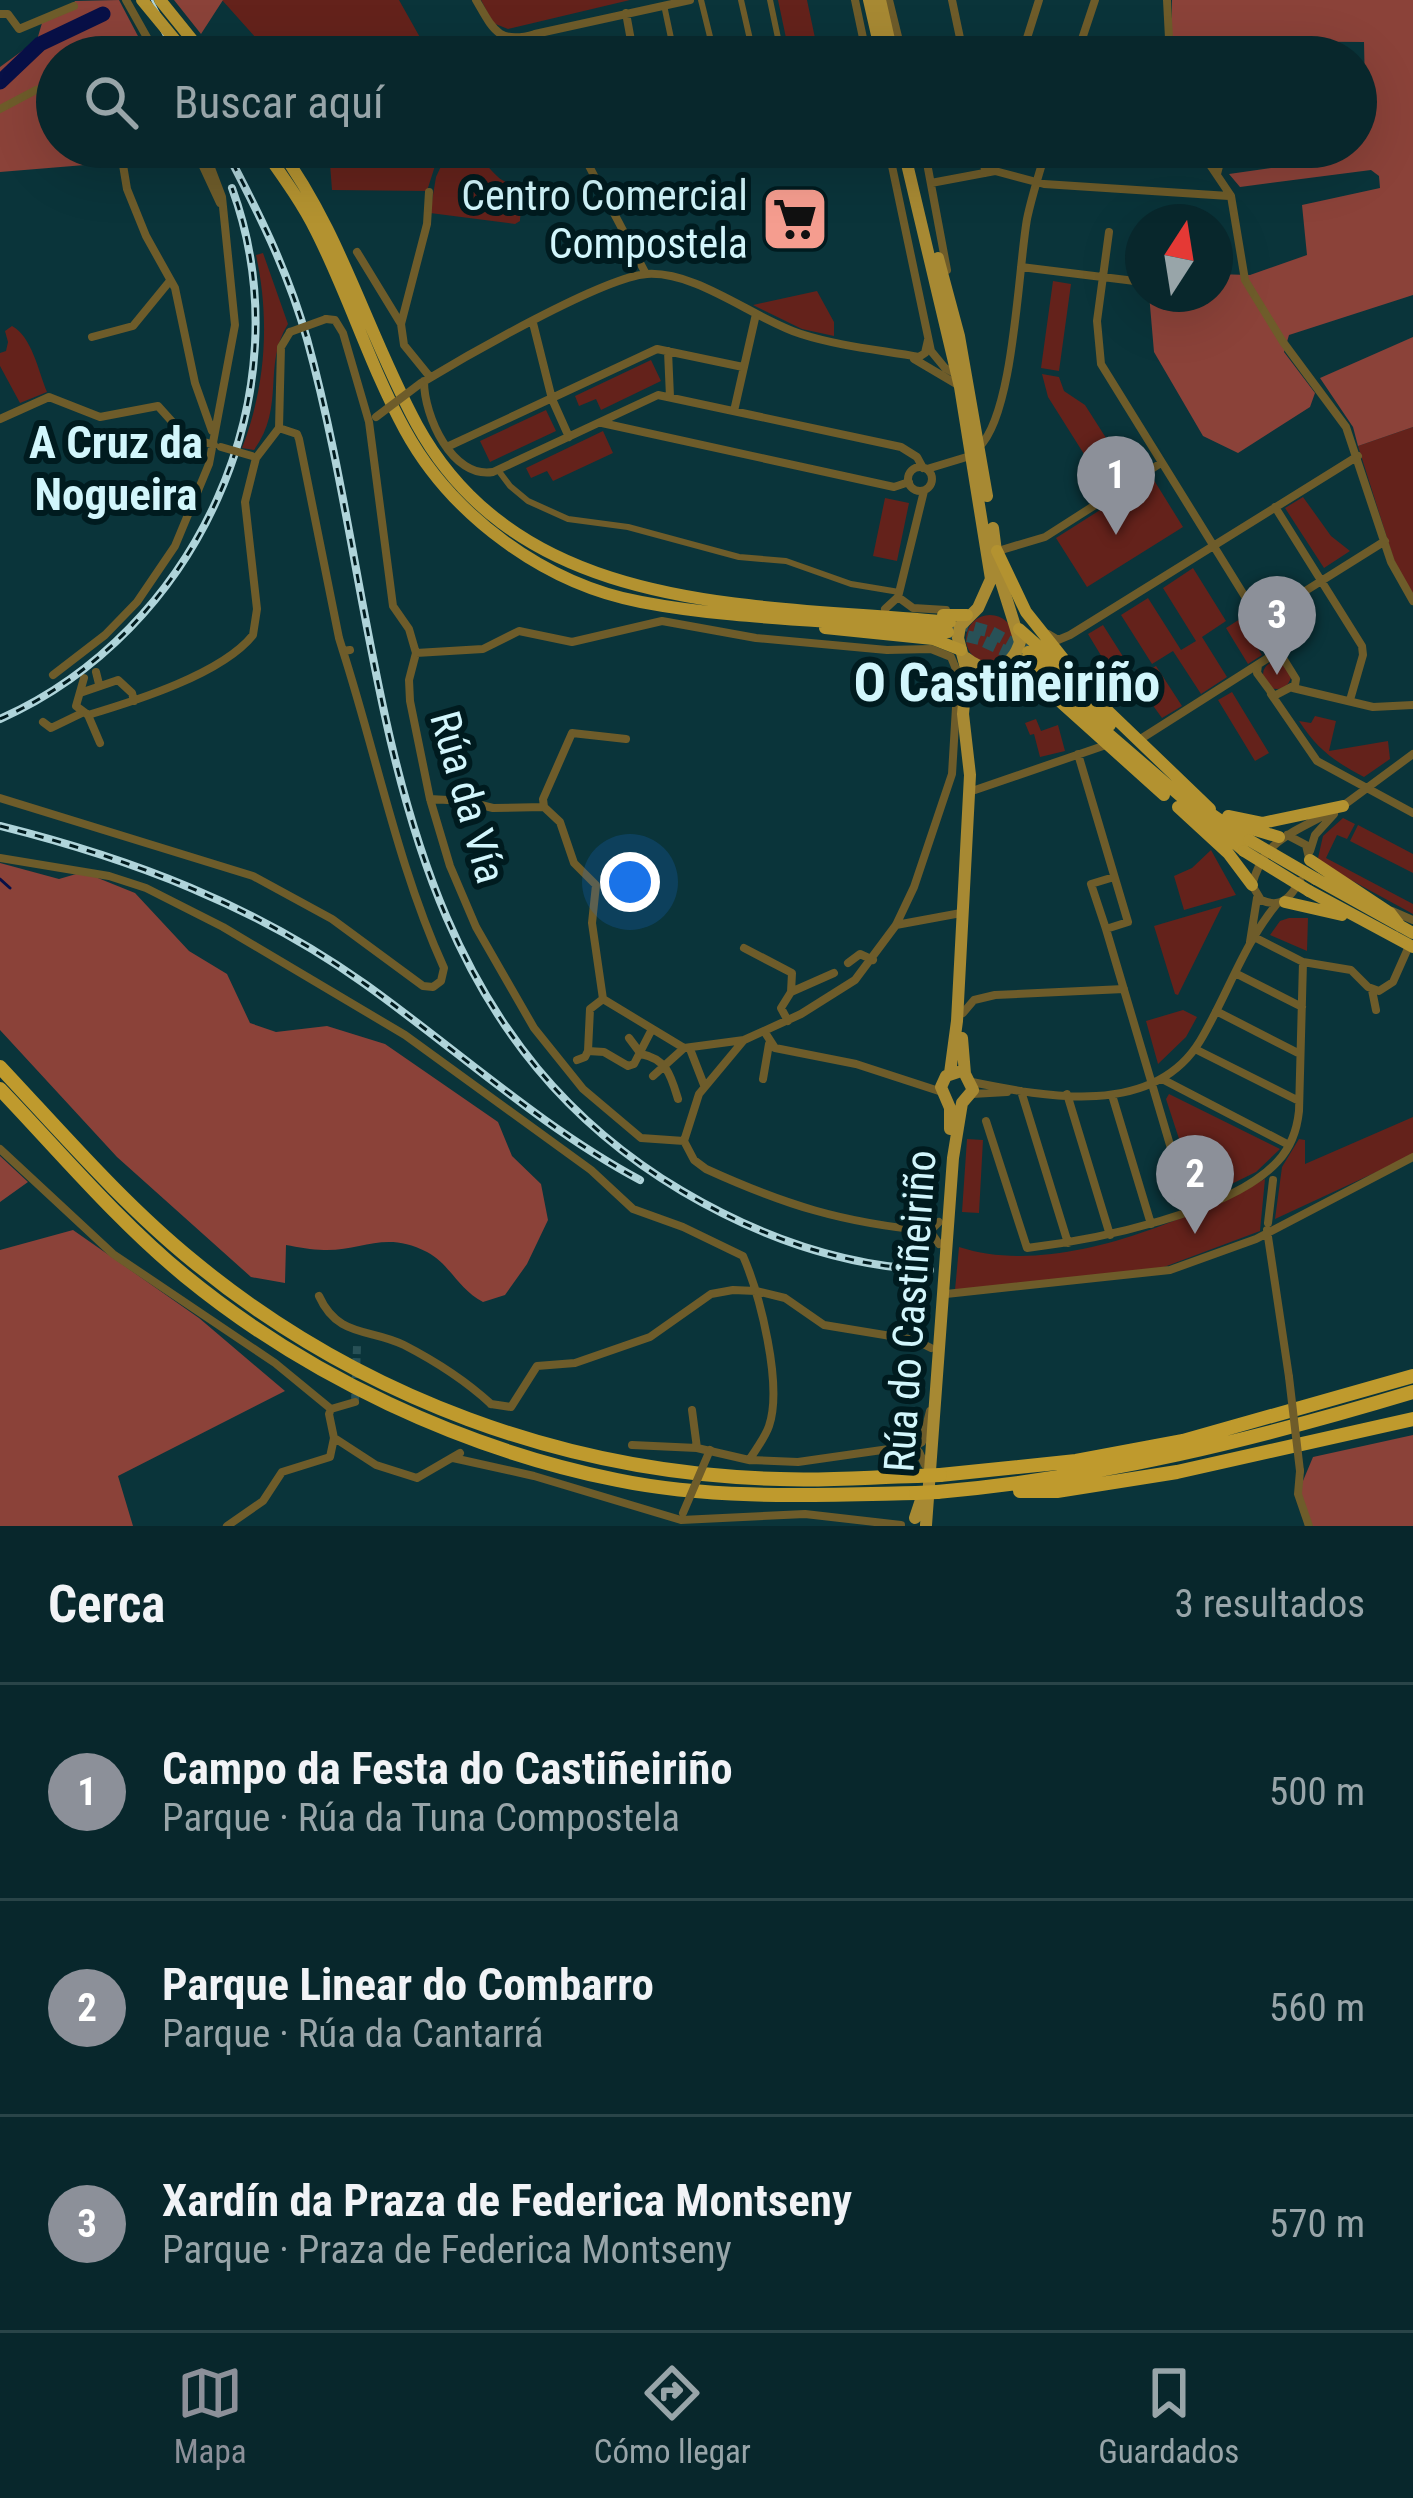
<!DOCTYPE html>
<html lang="es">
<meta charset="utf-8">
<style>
:root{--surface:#08272c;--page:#112f34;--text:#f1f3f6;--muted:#98a5a9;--line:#294448;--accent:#8c9099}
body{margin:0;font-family:"Roboto Condensed",sans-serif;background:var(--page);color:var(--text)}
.compass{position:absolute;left:1125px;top:204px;width:108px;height:108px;border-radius:50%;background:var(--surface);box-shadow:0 12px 48px #0002;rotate:12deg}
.you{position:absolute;left:630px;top:882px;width:42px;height:42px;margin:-30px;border:9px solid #fff;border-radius:50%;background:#1a73e8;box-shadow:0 0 0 18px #1a73e833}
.badge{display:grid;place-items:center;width:78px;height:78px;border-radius:50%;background:var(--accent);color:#fff;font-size:39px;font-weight:700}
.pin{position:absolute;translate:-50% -99px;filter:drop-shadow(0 3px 6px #0008)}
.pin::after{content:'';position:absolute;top:63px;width:42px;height:36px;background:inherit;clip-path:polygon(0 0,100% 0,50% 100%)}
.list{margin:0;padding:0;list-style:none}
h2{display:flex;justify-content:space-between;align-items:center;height:156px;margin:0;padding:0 48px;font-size:51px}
h2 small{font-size:39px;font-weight:400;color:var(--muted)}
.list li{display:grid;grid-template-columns:78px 1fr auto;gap:36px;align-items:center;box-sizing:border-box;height:216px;padding:0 48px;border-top:3px solid var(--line)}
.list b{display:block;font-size:45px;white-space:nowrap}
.list p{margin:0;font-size:39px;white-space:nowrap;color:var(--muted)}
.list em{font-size:39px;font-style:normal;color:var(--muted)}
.icon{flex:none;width:66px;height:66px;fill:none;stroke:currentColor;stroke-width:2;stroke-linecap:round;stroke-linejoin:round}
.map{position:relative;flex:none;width:1413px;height:1526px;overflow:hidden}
.search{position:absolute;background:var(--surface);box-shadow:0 12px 48px #0002;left:36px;right:36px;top:36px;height:132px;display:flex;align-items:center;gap:30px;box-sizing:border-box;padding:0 42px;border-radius:66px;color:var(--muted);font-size:45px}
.sheet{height:804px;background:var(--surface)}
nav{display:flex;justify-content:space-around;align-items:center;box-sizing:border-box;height:168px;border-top:3px solid var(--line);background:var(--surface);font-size:33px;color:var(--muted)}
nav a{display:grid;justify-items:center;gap:6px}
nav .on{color:var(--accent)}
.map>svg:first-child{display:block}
.green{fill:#64221b}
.forest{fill:#8b4239}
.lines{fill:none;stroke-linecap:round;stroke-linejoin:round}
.stream{stroke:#081047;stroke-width:3}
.river{stroke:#081047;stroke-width:15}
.minor-tunnel{stroke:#285157;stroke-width:8;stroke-dasharray:8 4;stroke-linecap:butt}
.trunk-tunnel{stroke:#285157;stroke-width:12;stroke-dasharray:12 6;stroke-linecap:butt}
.pedestrian{stroke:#6e5c2a;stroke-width:6}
.minor{stroke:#6e5c2a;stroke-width:8}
.primary{stroke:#a78933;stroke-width:12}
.trunk{stroke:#b39230;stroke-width:12}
.motorway{stroke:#bf9a2d;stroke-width:14}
.rail-casing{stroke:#afd4da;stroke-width:8}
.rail{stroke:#001b1f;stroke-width:3;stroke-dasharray:9;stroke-linecap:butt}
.minor-bridge{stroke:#6e5c2a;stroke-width:8}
.trunk-bridge{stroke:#b39230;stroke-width:12}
.motorway-bridge{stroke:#bf9a2d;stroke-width:14}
.labels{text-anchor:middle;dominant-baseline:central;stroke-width:12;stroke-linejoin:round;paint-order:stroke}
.poi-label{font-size:42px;fill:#d2f6fc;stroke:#001b1f;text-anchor:end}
.street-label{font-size:42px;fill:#d2f6fc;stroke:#001b1f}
.neighbourhood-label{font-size:45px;font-weight:bold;fill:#d2f6fc;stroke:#001b1f}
.district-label{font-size:54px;font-weight:bold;fill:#d2f6fc;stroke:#001b1f}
</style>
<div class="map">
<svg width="1413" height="1526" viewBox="0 0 1413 1526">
<rect width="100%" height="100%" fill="#0a343a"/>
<path class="green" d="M222 0H399L431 57H273Z
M481 0H630L508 29 493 23Z
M778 0H807L819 57H790Z
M344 147H441L427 191 332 190 329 151 341 154Z
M450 147C473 147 482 161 497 176 503 183 516 184 521 192 526 200 520 212 520 221L515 224 430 213 436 177Z
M263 253 288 324C262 365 286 406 254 450L242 448C266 386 270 319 256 255Z
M1053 281 1071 284 1059 371 1041 368Z
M817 291 834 322V336L802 329 753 305Z
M12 326C32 337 38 370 47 392L20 403 0 366V353L6 351 8 342 5 331Z
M651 360 661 381 601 410 596 399 579 406 575 396Z
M1042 374 1059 377 1064 391 1085 405 1129 474 1106 489 1048 397Z
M546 410 556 431 490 462 480 441Z
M1413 427V596L1394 560 1358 446Z
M603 431 613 453 553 481 547 471 531 478 526 468Z
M1152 477 1183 527 1087 587 1056 538Z
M1303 497 1331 536 1350 551 1324 568 1285 508Z
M885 498 909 503 897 561 873 556Z
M1193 568 1226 621 1202 637 1227 677 1201 694 1173 651 1152 664 1121 615 1148 598 1181 650 1196 641 1163 588Z
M966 639a24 24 0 1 1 48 0a24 24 0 1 1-48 0Z
M1240 619 1262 655 1248 664 1226 628Z
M1103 625 1136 677 1156 666 1182 706 1162 718 1149 700 1127 683 1120 687 1088 634Z
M1263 675a14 14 0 1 1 28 0a14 14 0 1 1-28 0Z
M1232 692 1269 753 1255 761 1218 700Z
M1315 716 1336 721 1329 751 1388 741 1390 759 1364 777C1335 762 1317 749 1299 721L1311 723Z
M1036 719 1041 731 1058 725 1065 751 1040 757 1034 734 1030 735 1025 723Z
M1343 818 1355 824 1347 839 1337 835 1326 858 1413 904V914L1327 867 1318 858 1323 836Z
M1358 825 1413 854V873L1350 841Z
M1211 850 1236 895 1184 910 1174 876 1192 868Z
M1222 906 1178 995 1175 994 1154 926Z
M1289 918H1308L1307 951 1270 935 1280 921Z
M1183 1010 1197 1017 1186 1037 1158 1064 1146 1021Z
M1169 1094 1280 1149 1256 1172 1199 1200 1166 1099Z
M1413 1117V1155L1275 1219 1282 1167 1299 1139 1305 1140V1164Z
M967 1139 983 1140 979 1213 962 1212Z
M1265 1179 1260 1231 1156 1270 955 1290 959 1247C1054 1278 1181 1222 1265 1179Z"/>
<path class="forest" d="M119 0 149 57H57V147H83L85 165 0 172V67L37 40 42 23 70 10 75 1Z
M174 0H223L201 34Z
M1172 0H1413V295L1289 335 1284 352 1315 393 1310 407 1238 453 1203 436 1154 352 1149 294H1215V274L1250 275 1307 255 1302 205 1380 188 1379 176 1371 170 1240 187 1229 174 1271 168 1274 147H1356V90L1365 89 1364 42 1243 41 1239 57H1172Z
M1413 337V427L1358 446 1353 427 1320 378Z
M0 863 59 879 83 872 135 893 189 951 227 974 250 1023 276 1032 327 1026 385 1044 498 1122 512 1156 541 1184 548 1220 527 1264 505 1295 483 1302C458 1289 450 1264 427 1252 385 1230 363 1251 324 1250 312 1250 298 1247 286 1245L285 1283 251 1277 117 1157 0 1030Z
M0 1156 28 1182 0 1202Z
M73 1230 199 1318 285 1391 118 1476 133 1526H0V1250Z
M1413 1435V1526H1305L1300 1488 1313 1457Z"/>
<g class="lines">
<path class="stream" d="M0 879 10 888"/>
<path class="river" d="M0 82 40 44 103 14"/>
<path class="minor-tunnel" d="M355 1402 357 1346"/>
<path class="trunk-tunnel" d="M957 623 991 632 1027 651
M950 632 979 639 1020 658"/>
<path class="pedestrian" d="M701 0 715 57
M741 0 754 57
M770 0 782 57
M664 5 675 57
M498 470 510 486 528 501 568 519 628 527 739 557 786 561 851 584 899 592"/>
<path class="minor" d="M126 0 158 57
M476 0C493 29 498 45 535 34L541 57
M855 0 867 57
M889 0 903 57
M952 0 964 57
M1167 0 1170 57
M626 13 634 57
M0 14H8L19 29 74 6
M535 34 690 0
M1021 57 1039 0
M1076 57 1095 0
M1244 57 1245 47 1254 45H1333
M0 109 36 90 57 86
M120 147 127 189 146 236 175 288 195 383 212 431
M194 147 220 203
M579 147 646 274
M888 147 931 351 945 368 956 374
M919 147 920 153
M924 147 947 270
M983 147 985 173
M1198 147 1231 196 1245 280 1283 342 1346 427 1391 562 1413 601
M1044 157 1167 164
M990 170 994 147
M1217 174 1224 147
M931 183 995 171 1044 184 1229 196
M429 192 427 224 401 324 404 345 430 377
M1109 232 1097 321 1101 364 1296 679 1295 685 1274 696 1257 673 1258 665
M357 252 401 324
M1021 267 1143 282
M326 319 335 320 343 333 369 422 393 606 409 629 416 653 409 680 410 701 430 799 450 866 476 927 534 1028 583 1089 641 1138 684 1141
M533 323 552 399 569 437
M92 337 133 326 169 282
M668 351 670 397
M914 359 958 385
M424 381C424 416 452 479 493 472L658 395 901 447 917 457 923 468
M423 382C466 356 603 277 647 274 697 271 754 319 801 334 838 346 880 350 919 357L925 353 928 340
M734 411 756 314
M0 419 49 397 100 417 158 406 185 436 214 445
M602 423 894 487 909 482
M279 428 297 434 299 439 339 638 343 651 350 650
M449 446 657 349 743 367
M979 447C1014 414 1018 270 1027 219 1032 195 1040 171 1047 147
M908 479a12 12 0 1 1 24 0a12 12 0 1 1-24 0Z
M927 469 970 456
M1275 507 1362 646 1363 655 1350 700
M998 551 1045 537 1161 463
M898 597 913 608 946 610
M885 609 898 597 924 491
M1259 620 1385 541
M1048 634 1058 640 1070 635 1358 456
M416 653 483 649 519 631 572 642 662 621 756 638 887 650 931 649 951 657 958 674 952 774 914 887 896 925 855 980 801 1014 744 1040 699 1094 684 1141 694 1160 706 1169C785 1205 843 1223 930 1231
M96 672 99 684
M53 675 105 635 137 602 175 546 209 464 235 325 222 197 203 147
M84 678 76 706 88 715 100 743
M1293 688 1373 707 1413 705
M80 693 118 680 132 693 134 701
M1271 694 1317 761 1413 813
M88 715C135 701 222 674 253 635L257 609 245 502 256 458 279 428 281 347 290 332
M43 722 51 728 82 713
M1139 740 1268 658 1280 655
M1078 754 1128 922 1106 929 1091 884 1114 877
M975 790 1106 745
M0 798 253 876 332 919 423 986 433 987 441 981 444 968C398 867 377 757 343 651
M430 799 465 801 493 808 544 807 560 822 574 863 596 885 592 923 603 999 684 1048 744 1040
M1344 805 1413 754
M544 807 543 799 572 733 626 739
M1287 835 1306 845 1310 862
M1310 851 1315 835 1334 814
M0 858 109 876 146 888 223 927 405 1035 591 1170 633 1209 683 1227 743 1256C760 1295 783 1385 769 1426 765 1438 756 1449 749 1460
M1300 881C1290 898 1281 909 1261 900L1252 885C1265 838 1292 834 1330 812
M1392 911 1413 920
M896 925 961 913
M1106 929 1189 1209
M1256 938 1303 962 1351 970 1368 987 1379 991 1393 982 1409 946
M1250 942 1257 898
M744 948 792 973 791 992 781 1008 788 1021
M848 963 860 954 873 960
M1235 973 1302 1007
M1372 990 1376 1010
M791 992 834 973
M603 999 590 1009 588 1051 604 1052 628 1066 634 1064 652 1029
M1216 1011 1300 1054
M963 1013 974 1000 995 995 1124 989
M764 1031 775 1048 856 1064 942 1092
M629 1038 641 1054C667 1059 671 1076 678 1099
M690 1049 704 1085
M1195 1049 1299 1101
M577 1060 585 1057 588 1051
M653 1076 684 1048
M763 1079 769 1044
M1162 1079 1289 1145
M972 1082C1046 1097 1153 1118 1200 1041 1227 996 1243 945 1276 905
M1021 1091 1068 1243
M972 1094 1007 1092
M1067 1094 1110 1235
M1112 1095 1151 1224
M986 1121 1027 1248C1094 1240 1231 1213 1278 1161 1291 1147 1297 1130 1299 1111L1303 962
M0 1149 113 1254 275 1363 331 1409
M1267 1230 1289 1377
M930 1231 939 1244
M930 1231 939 1222
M946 1294 1170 1270 1256 1239 1413 1157
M319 1296C338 1338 370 1328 404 1345 435 1361 466 1381 491 1404
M491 1404 511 1407 537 1366 575 1363 650 1337 711 1294 733 1290 756 1291 785 1298 824 1325 915 1340 931 1348
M692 1410 697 1448 749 1460 798 1462 917 1445 922 1442 930 1411
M336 1439 376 1465 417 1478 460 1453
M632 1445 697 1448
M910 1447 919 1452 925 1465
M453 1458 534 1476 681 1520 805 1514 901 1525
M1300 1471 1298 1494 1309 1526
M227 1526 263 1501 282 1472 330 1457 334 1438 329 1414 331 1409 355 1402"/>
<path class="primary" d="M869 0 882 57
M880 0 893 57
M903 147 960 387 991 579 978 608 960 626 958 638 967 672 963 714 970 775 957 1021 950 1073
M938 258 959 336 987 496
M966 658C988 676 1012 669 1020 642L999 575 993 528
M969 700 977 682 991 669
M950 1129V1108L941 1087 946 1076 958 1072
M915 1518 922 1497
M926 1525 953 1158 962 1103 973 1090 965 1074 962 1038"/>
<path class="trunk" d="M262 147C281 174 301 201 316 231 349 296 370 366 405 430 452 516 545 584 641 602 740 621 848 620 948 632
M278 147C341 232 367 333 417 425 524 619 761 603 950 622
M997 551 1026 612 1089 691
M943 615H967
M825 628 933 639 961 650
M1019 629 1063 668
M1028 652 1068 683 1110 725
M1023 660 1244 851
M1004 666 1035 679 1164 795
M1086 690 1210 809
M1178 807 1228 853 1252 885
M1201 807 1249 840
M1228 816 1262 823 1343 806
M1242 826 1279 837
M1310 860 1390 913 1400 926
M1316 879 1413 933
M1309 891 1413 947
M1285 902 1342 915"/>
<path class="motorway" d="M0 1067C62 1133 123 1204 193 1261 358 1397 566 1474 780 1479 826 1481 871 1477 917 1476
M0 1089C60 1152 118 1221 185 1276 307 1376 463 1449 617 1480 714 1500 817 1495 916 1493
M940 1475 1076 1461 1183 1441 1413 1376
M1020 1491H1057L1177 1472 1413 1419
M937 1492C1100 1478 1257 1439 1413 1392"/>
<defs>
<path id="rail" d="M149 0 178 57
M224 147C257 209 288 271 307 339 392 648 369 1005 682 1191 758 1236 842 1266 930 1270
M0 719C196 632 307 394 232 188
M0 826C132 859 254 905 365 984 456 1049 541 1127 640 1180"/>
</defs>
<use href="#rail" class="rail-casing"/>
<use href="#rail" class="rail"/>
<path class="minor-bridge" d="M290 332 326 319
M376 417 421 383
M221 447 252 456
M1268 1223 1273 1180
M1289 1377 1300 1471
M683 1513 710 1450"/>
<path class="trunk-bridge" d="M142 0 189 57
M160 0 206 57
M1249 840 1316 879
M1244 851 1309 891"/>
<path class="motorway-bridge" d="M917 1476 940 1475
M916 1493 937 1492"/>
</g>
<defs>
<symbol id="supermarket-square" viewBox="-11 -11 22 22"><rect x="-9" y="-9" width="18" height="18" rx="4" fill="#f59d8f" stroke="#001b1f"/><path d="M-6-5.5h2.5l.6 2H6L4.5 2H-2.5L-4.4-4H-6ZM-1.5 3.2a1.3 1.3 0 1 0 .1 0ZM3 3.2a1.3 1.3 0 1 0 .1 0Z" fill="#111"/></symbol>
</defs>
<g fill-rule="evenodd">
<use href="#supermarket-square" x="757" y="181" width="76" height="76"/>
</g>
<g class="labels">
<g class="poi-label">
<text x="748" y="195">Centro Comercial<tspan x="748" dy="48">Compostela</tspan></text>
</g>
<g class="street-label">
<text transform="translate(468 797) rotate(74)">Rúa da Vía</text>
<text transform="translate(910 1311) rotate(-86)">Rúa do Castiñeiriño</text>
</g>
<g class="neighbourhood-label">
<text x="116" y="442">A Cruz da<tspan x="116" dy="52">Nogueira</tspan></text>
</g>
<g class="district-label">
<text x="1007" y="682">O Castiñeiriño</text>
</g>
</g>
</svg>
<svg class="compass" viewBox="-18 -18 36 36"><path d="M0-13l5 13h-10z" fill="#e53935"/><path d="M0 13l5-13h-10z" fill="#98a5a9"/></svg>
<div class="you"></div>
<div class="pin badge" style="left:1116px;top:535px">1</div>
<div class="pin badge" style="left:1195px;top:1234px">2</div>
<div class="pin badge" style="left:1277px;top:675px">3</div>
<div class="search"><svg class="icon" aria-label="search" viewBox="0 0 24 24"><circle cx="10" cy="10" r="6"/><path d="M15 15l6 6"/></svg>Buscar aquí</div>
</div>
<section class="sheet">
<h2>Cerca<small>3 resultados</small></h2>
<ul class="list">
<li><span class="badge">1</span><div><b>Campo da Festa do Castiñeiriño</b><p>Parque · Rúa da Tuna Compostela</p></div><em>500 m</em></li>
<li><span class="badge">2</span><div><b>Parque Linear do Combarro</b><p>Parque · Rúa da Cantarrá</p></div><em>560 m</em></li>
<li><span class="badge">3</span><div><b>Xardín da Praza de Federica Montseny</b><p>Parque · Praza de Federica Montseny</p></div><em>570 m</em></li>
</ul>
</section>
<nav>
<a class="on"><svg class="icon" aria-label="map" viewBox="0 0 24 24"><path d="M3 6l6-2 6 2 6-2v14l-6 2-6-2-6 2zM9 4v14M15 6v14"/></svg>Mapa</a>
<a><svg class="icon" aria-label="directions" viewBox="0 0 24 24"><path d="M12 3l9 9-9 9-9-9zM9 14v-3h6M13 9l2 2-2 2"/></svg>Cómo llegar</a>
<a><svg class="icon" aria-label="saved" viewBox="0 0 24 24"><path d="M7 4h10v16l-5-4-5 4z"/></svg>Guardados</a>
</nav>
